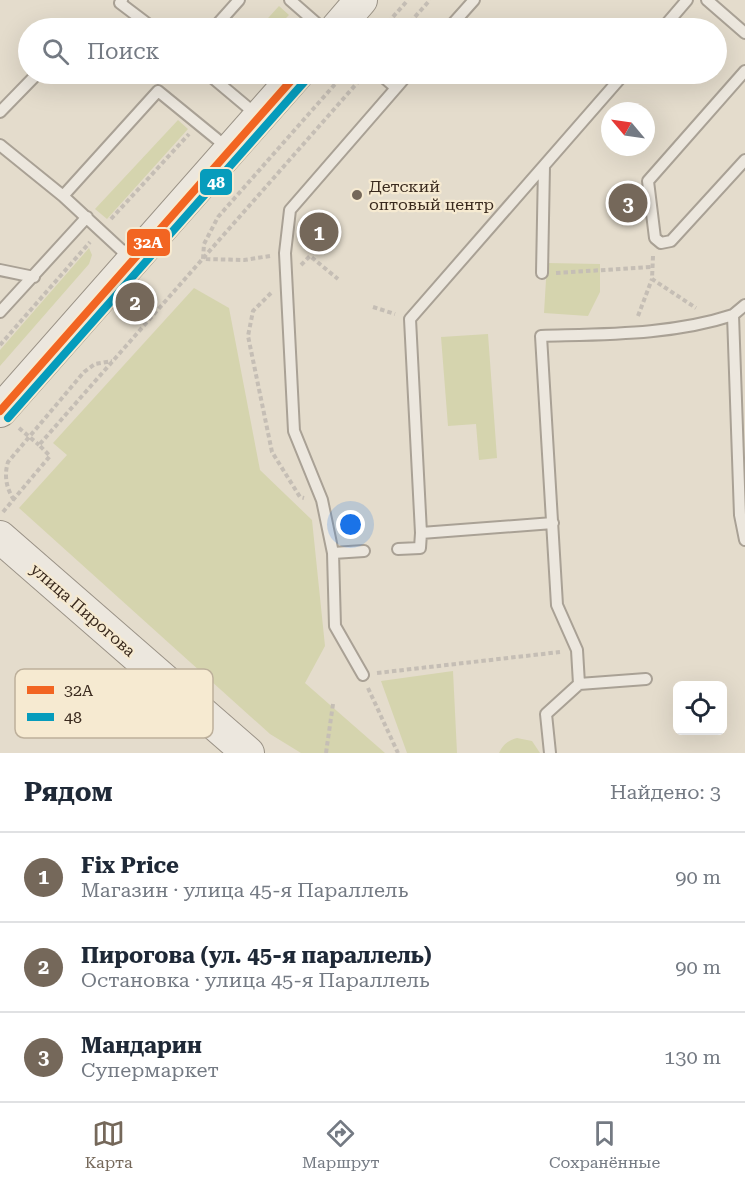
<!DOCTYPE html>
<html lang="ru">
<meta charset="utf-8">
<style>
:root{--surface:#fff;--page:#f2f2f3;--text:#1f2937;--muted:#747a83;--line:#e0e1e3;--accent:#75685a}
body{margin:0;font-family:"Roboto Serif",serif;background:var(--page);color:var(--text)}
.controls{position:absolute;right:18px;bottom:18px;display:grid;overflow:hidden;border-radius:9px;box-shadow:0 6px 24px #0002}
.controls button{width:54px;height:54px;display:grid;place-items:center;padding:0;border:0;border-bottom:2px solid var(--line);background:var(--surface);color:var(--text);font:30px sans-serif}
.compass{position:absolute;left:601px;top:102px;width:54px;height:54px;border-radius:50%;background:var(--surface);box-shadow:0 6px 24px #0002;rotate:299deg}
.you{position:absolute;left:351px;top:525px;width:21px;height:21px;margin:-15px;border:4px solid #fff;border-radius:50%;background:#1a73e8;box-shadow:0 0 0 9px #1a73e833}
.badge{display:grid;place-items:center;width:39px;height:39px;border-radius:50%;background:var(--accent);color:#fff;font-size:20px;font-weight:700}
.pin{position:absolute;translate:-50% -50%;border:3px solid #fff;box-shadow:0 2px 6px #0006}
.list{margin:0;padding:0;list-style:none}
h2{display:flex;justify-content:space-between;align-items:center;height:78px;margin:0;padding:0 24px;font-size:26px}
h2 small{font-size:20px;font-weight:400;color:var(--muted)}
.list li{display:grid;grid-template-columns:39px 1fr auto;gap:18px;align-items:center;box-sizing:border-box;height:90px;padding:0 24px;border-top:2px solid var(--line)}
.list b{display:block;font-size:22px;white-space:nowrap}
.list p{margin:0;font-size:20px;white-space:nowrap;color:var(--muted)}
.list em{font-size:20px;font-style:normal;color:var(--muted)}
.icon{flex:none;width:33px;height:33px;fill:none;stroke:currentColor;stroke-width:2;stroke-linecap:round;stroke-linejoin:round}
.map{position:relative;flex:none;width:745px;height:753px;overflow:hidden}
.search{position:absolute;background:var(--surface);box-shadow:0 6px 24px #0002;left:18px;right:18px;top:18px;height:66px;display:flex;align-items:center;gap:15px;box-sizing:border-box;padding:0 21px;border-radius:33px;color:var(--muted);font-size:22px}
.sheet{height:348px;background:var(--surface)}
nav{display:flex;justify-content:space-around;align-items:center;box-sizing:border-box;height:84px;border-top:2px solid var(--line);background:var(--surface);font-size:16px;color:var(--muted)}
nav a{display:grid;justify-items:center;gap:3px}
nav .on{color:var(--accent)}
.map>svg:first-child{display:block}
.green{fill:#d5d4ae}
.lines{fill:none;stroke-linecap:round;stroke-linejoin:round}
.service-casing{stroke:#a9a195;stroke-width:14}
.secondary-casing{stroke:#999185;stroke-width:34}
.path{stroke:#c5beb5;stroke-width:4;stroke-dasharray:4.5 3;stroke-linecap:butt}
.service{stroke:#ece7de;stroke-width:10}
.secondary{stroke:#ece7de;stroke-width:32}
.bus-1-casing{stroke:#f6ead1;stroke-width:12}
.bus-2-casing{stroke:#f6ead1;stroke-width:12}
.bus-1{stroke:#f26522;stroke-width:8}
.bus-2{stroke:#069cbc;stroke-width:8}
.poi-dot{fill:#75685a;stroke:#f6ead1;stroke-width:2}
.labels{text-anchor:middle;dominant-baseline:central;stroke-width:4.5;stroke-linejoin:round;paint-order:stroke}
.poi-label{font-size:16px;fill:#39291d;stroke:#f6ead1;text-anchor:start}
.street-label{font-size:16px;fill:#39291d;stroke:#f6ead1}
.key{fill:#f6ead1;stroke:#bdb09b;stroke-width:1.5}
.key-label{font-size:16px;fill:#39291d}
.line-badge{stroke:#f6ead1;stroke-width:2}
.badge-label{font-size:16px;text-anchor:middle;font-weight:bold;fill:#fff}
</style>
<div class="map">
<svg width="745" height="753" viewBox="0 0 745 753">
<rect width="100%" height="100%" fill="#e4dccc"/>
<path class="green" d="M279 6 289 15 276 28H259Z
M178 120 188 129 107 219 95 209Z
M89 248 92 255 89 264 0 366V350Z
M547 263 600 264V292L588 316 544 313Z
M194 288 229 308 260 470 312 520 325 646 305 683 385 753H301L270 734 19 508 67 455 53 443Z
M488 334 497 458 479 460 476 424 448 426 441 337Z
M453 671 457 753H407L381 681Z
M517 738 532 741 540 753H499C503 745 507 741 517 738Z"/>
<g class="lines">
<defs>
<path id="service" d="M122 0 120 3 153 28
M290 0 322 28
M707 0 745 33
M214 28 239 0
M449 28 474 0
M663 28 687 0
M745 71 648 181 655 238 661 243 671 241 745 160
M208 74 258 116
M396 88 408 74
M0 112 37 74
M0 145 63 196 130 258
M63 196 158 91 229 149
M0 270 34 277
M542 273 544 166
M745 305 733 315 740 515 745 540
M0 312 87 217
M553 523 421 533 410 319 624 74
M398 549 420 548 421 533
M364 551 333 553 322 500 294 431 285 253 290 210 396 88 380 74
M333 553 335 626 363 675
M579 684 646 679
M550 753 546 714 579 684 577 650 557 605 541 336C606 334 672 335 733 315"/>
<path id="secondary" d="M337 28 361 0
M0 411 297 74
M0 537 248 753"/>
</defs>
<use href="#service" class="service-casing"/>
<use href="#secondary" class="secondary-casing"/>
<path class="path" d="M383 28 408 0
M405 28 430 0
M111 219 189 134
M270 256 244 260 203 259 204 244 218 217 344 74
M653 256 652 279 696 308
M301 265 310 256 338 279
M556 273 651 267
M271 293 253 311 248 336 272 452 300 497 304 498
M373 307 395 314
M638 316 652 279
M0 345 90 242
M19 428 39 445
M14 500C6 488 4 475 8 462L84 372 95 364 112 361
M3 512 50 456 39 445 365 74
M377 673 560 652
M368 688 398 753
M326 753 333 704"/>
<use href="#service" class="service"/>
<use href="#secondary" class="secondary"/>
<defs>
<path id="bus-1" d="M0 411 297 74"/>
<path id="bus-2" d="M8 418 305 81"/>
</defs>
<use href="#bus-1" class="bus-1-casing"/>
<use href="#bus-2" class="bus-2-casing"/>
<use href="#bus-1" class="bus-1"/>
<use href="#bus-2" class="bus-2"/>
</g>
<circle class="poi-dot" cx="357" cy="195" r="6"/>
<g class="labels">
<g class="poi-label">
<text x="369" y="186">Детский<tspan x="369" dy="18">оптовый центр</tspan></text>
</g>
<g class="street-label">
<text transform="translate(83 610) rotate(41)">улица Пирогова</text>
</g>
</g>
<rect x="15" y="669" width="198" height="69" rx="9" class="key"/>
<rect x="27" y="686" width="27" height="8" fill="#f26522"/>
<rect x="27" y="713" width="27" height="8" fill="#069cbc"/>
<g class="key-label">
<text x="64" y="696">32A</text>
<text x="64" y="723">48</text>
</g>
<g class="line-badge">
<rect x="199" y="168" width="34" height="28" rx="6" fill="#069cbc"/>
<rect x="126" y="228" width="45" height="29" rx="6" fill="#f26522"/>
</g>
<g class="badge-label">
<text x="216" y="188">48</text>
<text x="148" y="248">32A</text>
</g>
</svg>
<div class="controls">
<button><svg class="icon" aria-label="locate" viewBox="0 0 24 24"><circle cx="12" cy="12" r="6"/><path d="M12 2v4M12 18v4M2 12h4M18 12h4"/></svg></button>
</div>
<svg class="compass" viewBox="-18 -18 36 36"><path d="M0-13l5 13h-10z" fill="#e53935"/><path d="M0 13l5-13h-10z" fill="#747a83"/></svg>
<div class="you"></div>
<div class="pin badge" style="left:319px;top:232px">1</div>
<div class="pin badge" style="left:135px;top:302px">2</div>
<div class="pin badge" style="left:628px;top:203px">3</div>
<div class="search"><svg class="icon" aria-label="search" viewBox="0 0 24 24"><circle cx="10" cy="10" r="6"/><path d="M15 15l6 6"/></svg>Поиск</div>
</div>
<section class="sheet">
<h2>Рядом<small>Найдено: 3</small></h2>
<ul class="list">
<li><span class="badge">1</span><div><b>Fix Price</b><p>Магазин · улица 45-я Параллель</p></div><em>90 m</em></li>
<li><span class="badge">2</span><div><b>Пирогова (ул. 45-я параллель)</b><p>Остановка · улица 45-я Параллель</p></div><em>90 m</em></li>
<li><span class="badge">3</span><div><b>Мандарин</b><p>Супермаркет</p></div><em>130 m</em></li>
</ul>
</section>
<nav>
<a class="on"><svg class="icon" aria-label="map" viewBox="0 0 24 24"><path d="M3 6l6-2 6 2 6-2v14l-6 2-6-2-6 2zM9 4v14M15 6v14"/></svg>Карта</a>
<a><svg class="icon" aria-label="directions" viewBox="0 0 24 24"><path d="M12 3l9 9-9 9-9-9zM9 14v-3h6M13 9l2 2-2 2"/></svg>Маршрут</a>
<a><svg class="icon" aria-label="saved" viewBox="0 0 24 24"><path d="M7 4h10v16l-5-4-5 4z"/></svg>Сохранённые</a>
</nav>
